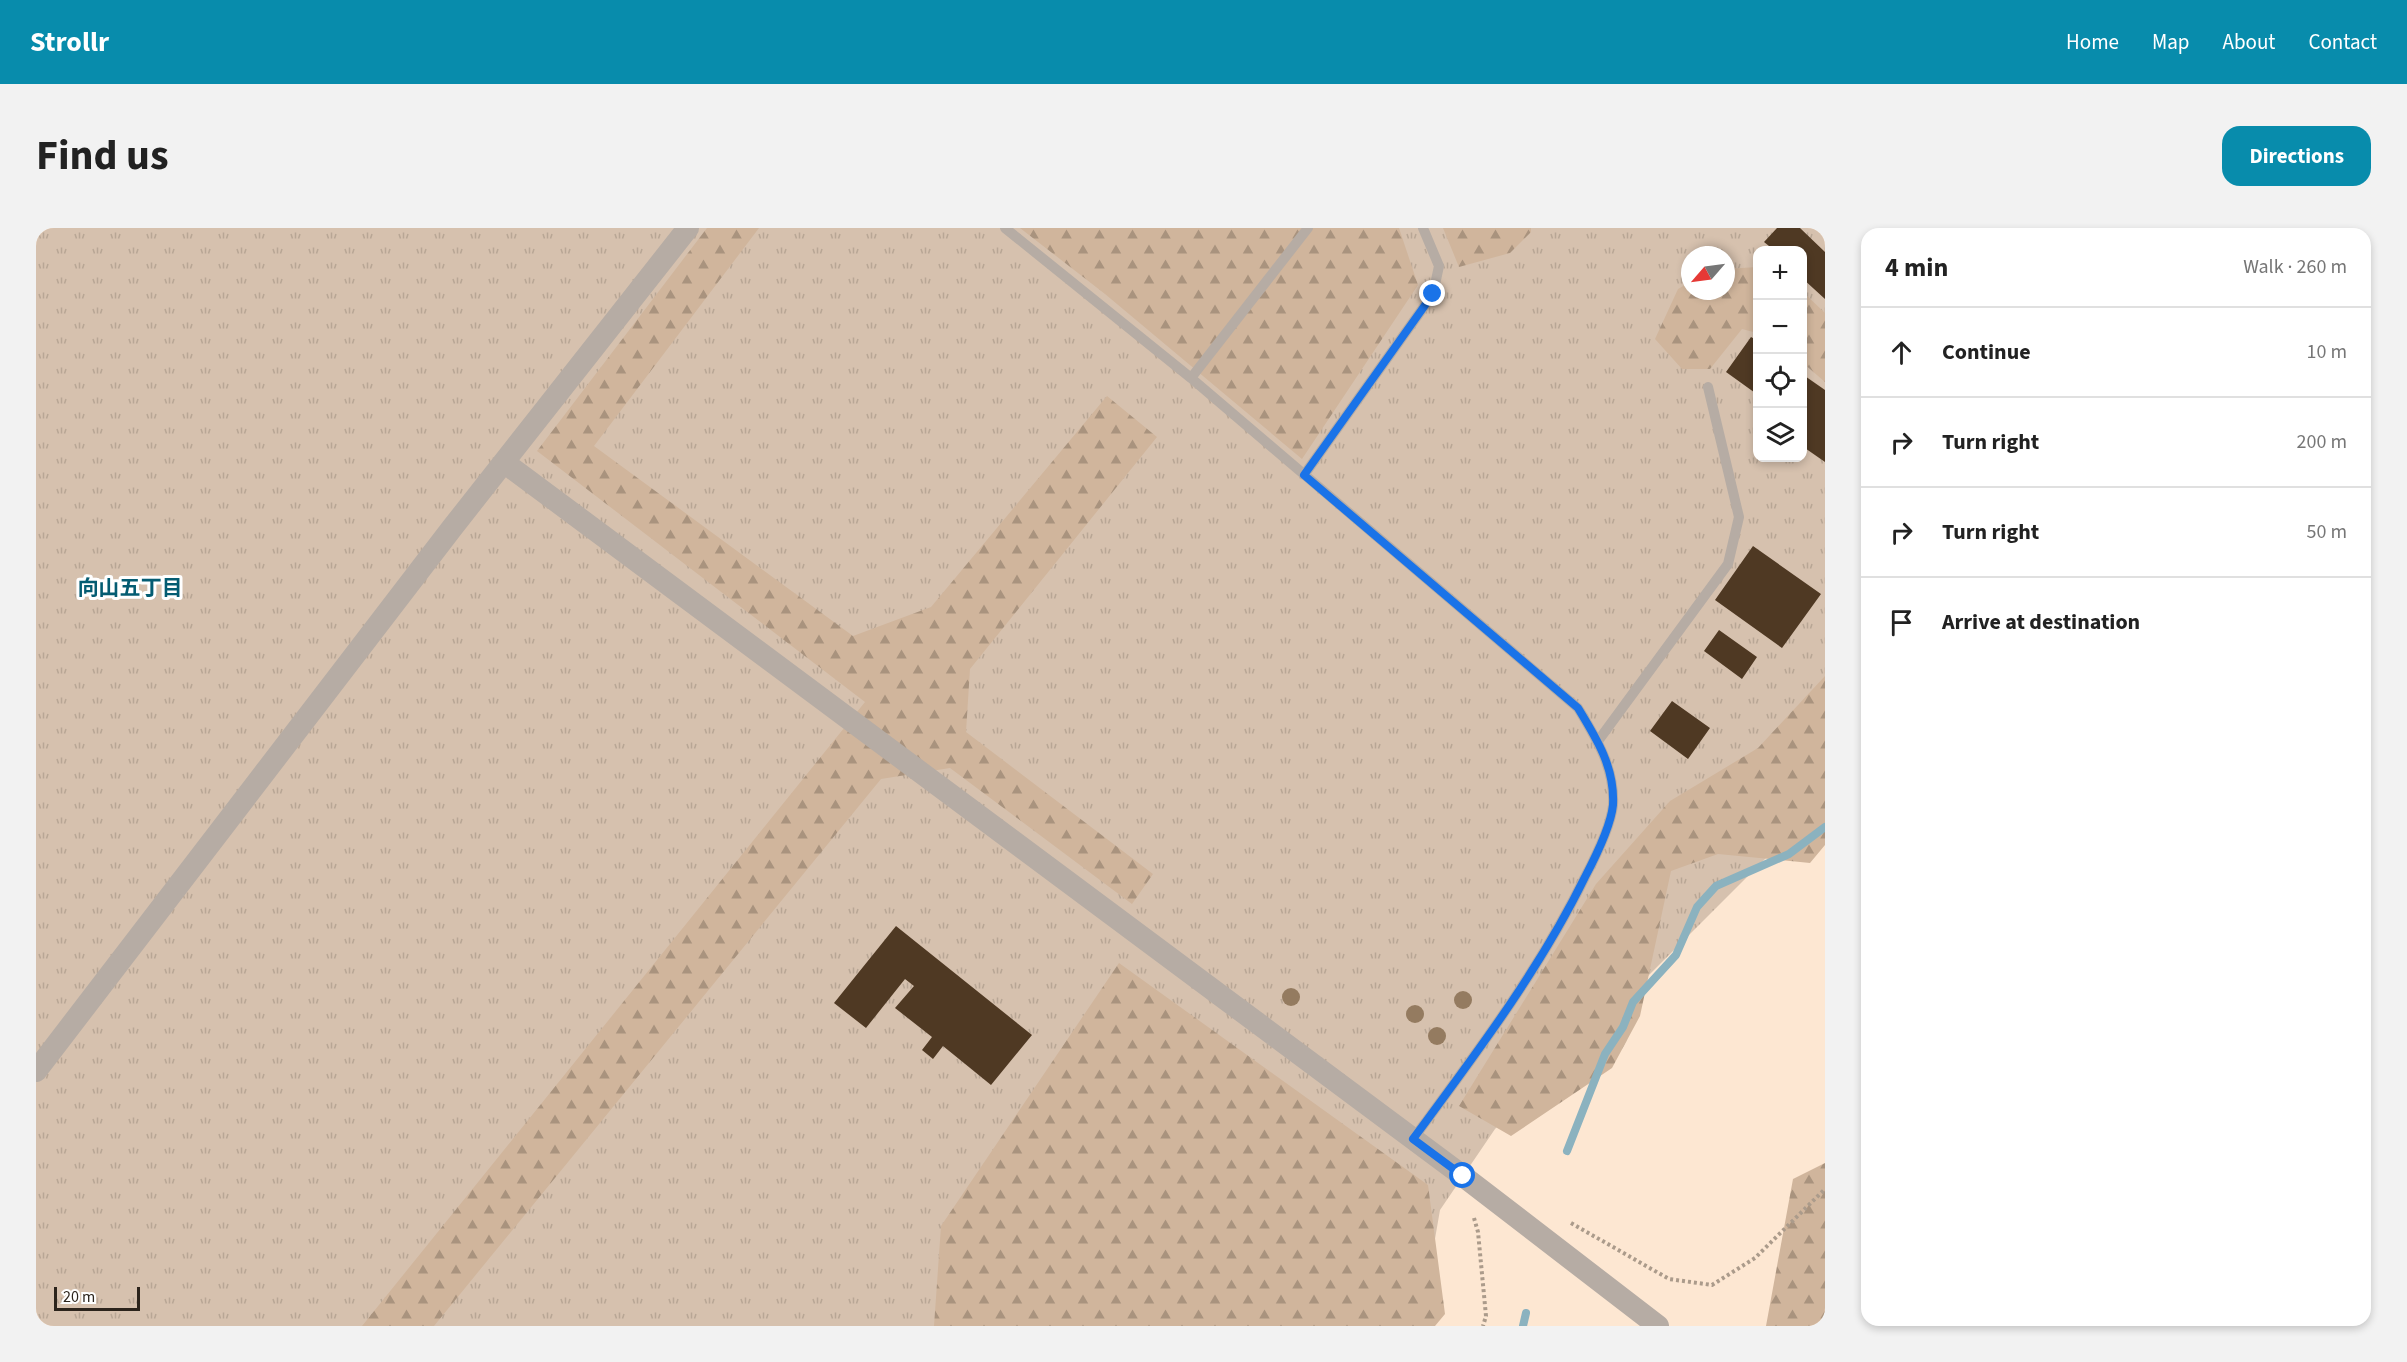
<!DOCTYPE html>
<meta charset="utf-8">
<style>
:root{--surface:#fff;--page:#f2f2f2;--text:#222;--muted:#767676;--line:#e0e0e0;--accent:#088cac}
body{margin:0;font-family:"Source Sans 3","Noto Sans JP",sans-serif;background:var(--page);color:var(--text)}
.controls{position:absolute;right:18px;top:18px;display:grid;overflow:hidden;border-radius:12px;box-shadow:0 3px 9px #0003}
.controls button{width:54px;height:54px;display:grid;place-items:center;padding:0;border:0;border-bottom:2px solid var(--line);background:var(--surface);color:var(--text);font:30px sans-serif}
.compass{position:absolute;left:1645px;top:18px;width:54px;height:54px;border-radius:50%;background:var(--surface);box-shadow:0 3px 9px #0003;rotate:242deg}
.scale{position:absolute;left:18px;bottom:15px;width:86px;box-sizing:border-box;padding-left:6px;border:3px solid #2c241c;border-top:0;font-size:16px;line-height:21px;white-space:nowrap;color:#2c241c;-webkit-text-stroke:4px #fff;paint-order:stroke}
.stop{position:absolute;width:18px;height:18px;margin:-14px;border:4px solid #1a73e8;border-radius:50%;background:#fff}
.stop.end{background:#1a73e8;border-color:#fff;box-shadow:0 2px 6px #0008}
.list{margin:0;padding:0;list-style:none}
h2{display:flex;justify-content:space-between;align-items:center;height:78px;margin:0;padding:0 24px;font-size:26px}
h2 small{font-size:20px;font-weight:400;color:var(--muted)}
.list li{display:grid;grid-template-columns:39px 1fr auto;gap:18px;align-items:center;box-sizing:border-box;height:90px;padding:0 24px;border-top:2px solid var(--line)}
.list b{display:block;font-size:22px;white-space:nowrap}
.list em{font-size:20px;font-style:normal;color:var(--muted)}
.icon{flex:none;width:33px;height:33px;fill:none;stroke:currentColor;stroke-width:2;stroke-linecap:round;stroke-linejoin:round}
.map{position:relative;flex:none;width:1789px;height:1098px;overflow:hidden;border-radius:18px}
header{display:flex;align-items:center;gap:36px;box-sizing:border-box;height:84px;padding:0 30px;background:var(--accent);color:#fff}
header strong{font-size:28px}
nav{display:flex;gap:33px;margin-inline-start:auto;font-size:21px}
.intro{display:flex;align-items:center;justify-content:space-between;box-sizing:border-box;height:144px;padding:0 36px}
h1{margin:0;font-size:42px}
.button{padding:15px 27px;border-radius:18px;background:var(--accent);color:#fff;font-size:21px;font-weight:700}
main{display:flex;gap:36px;padding:0 36px}
aside{flex:1;background:var(--surface);border-radius:18px;box-shadow:0 3px 9px #0003}
.map>svg:first-child{display:block}
.grass{fill:url(#grass-tufts);fill-rule:evenodd}
.forest{fill:url(#forest-firs)}
.lines{fill:none;stroke-linecap:round;stroke-linejoin:round}
.stream{stroke:#8bb2bf;stroke-width:8}
.building{fill:#4f3923}
.path{stroke:#ab9b8b;stroke-width:4;stroke-dasharray:3 3;stroke-linecap:butt}
.lane{stroke:#b6aca4;stroke-width:10}
.street{stroke:#b6aca4;stroke-width:22}
.tree{fill:#947b60}
.route{stroke:#1a73e8;stroke-width:8}
.labels{text-anchor:middle;dominant-baseline:central;stroke-width:6;stroke-linejoin:round;paint-order:stroke}
.neighbourhood-label{font-size:21px;font-weight:bold;fill:#045c72;stroke:#fff}
</style>
<header>
<strong>Strollr</strong>
<nav><a>Home</a><a>Map</a><a>About</a><a>Contact</a></nav>
</header>
<div class="intro"><h1>Find us</h1><a class="button">Directions</a></div>
<main>
<div class="map">
<svg width="1789" height="1098" viewBox="0 0 1789 1098">
<defs>
<pattern id="grass-tufts" width="24" height="20" patternUnits="userSpaceOnUse" patternTransform="scale(1.5)"><rect width="24" height="20" fill="#d6c1ae"/><path d="M3 7l-1-3M5 7V3M7 7l1-3M15 17l-1-3M17 17v-4M19 17l1-3" fill="none" stroke="#b8a695"/></pattern>
<pattern id="forest-firs" width="22" height="20" patternUnits="userSpaceOnUse" patternTransform="scale(1.5)"><rect width="22" height="20" fill="#d0b59c"/><path d="M5 1l3.5 6h-7zM16 11l3.5 6h-7z" fill="#a9937e"/></pattern>
</defs>
<rect width="100%" height="100%" fill="#fde7d2"/>
<path class="grass" d="M0 0H1789V553L1766 594 1459 901 1404 982 1387 1080 1372 1098H0ZM1722 22H1766V230H1722ZM1654 27H1690V63H1654Z"/>
<path class="forest" d="M671 0H723L558 218 817 408 895 379 1071 168 1121 209 934 441 930 504 1117 646 1096 676 914 540 845 551 398 1098H326L829 474 501 223Z
M984 0H1363L1382 57 1266 231 1069 66Z
M1407 0H1495V4L1474 25 1423 39Z
M1721 39V105L1706 101 1674 141H1646L1619 111 1642 61 1654 54V63H1690V41Z
M1767 64 1789 85V154L1767 135Z
M1789 448V617L1774 635 1682 626 1635 643 1604 788 1576 840 1475 908 1423 878 1560 656 1634 573 1722 520Z
M1083 735 1392 957 1409 1086 1399 1098H898L905 998Z
M1789 935V1098H1730L1757 951Z"/>
<g class="lines">
<path class="stream" d="M1531 923 1569 826 1587 799 1597 774 1640 727 1661 679 1680 658 1753 626 1789 599
M1487 1098 1490 1085"/>
</g>
<path class="building" d="M1741 0H1764L1789 24V71L1766 50V22H1738L1728 14Z
M1715 109 1722 113V167L1690 144Z
M1766 146 1789 162V234L1766 218Z
M1717 318 1785 366 1746 420 1679 372Z
M1683 402 1721 429 1706 451 1668 423Z
M1636 473 1674 500 1652 531 1614 503Z
M860 698 996 807 955 857 907 818 897 831 886 822 896 809 859 780 878 758 869 751 830 800 798 775Z"/>
<g class="lines">
<path class="path" d="M1438 990 1442 1004 1450 1088 1447 1098
M1535 995 1633 1051 1676 1057 1719 1030 1789 961"/>
<path class="lane" d="M969 0 1155 150
M1272 0 1155 150 1542 480C1560 510 1579 540 1577 577 1575 597 1559 630 1549 649 1503 743 1439 827 1377 911
M1268 247 1397 66 1403 38 1387 0
M1562 513 1692 336 1703 289 1672 159"/>
<path class="street" d="M469 235 1427 948 1622 1098
M0 843 416 300 652 0"/>
</g>
<g class="tree">
<circle cx="1255" cy="769" r="9"/>
<circle cx="1427" cy="772" r="9"/>
<circle cx="1379" cy="786" r="9"/>
<circle cx="1401" cy="808" r="9"/>
</g>
<g class="lines">
<path class="route" d="M1397 66 1268 247 1542 480C1561 511 1579 540 1577 577 1575 597 1559 630 1549 649 1503 743 1439 827 1377 911L1427 948"/>
</g>
<g class="labels">
<g class="neighbourhood-label">
<text x="94" y="360">向山五丁目</text>
</g>
</g>
</svg>
<div class="controls">
<button>+</button>
<button>−</button>
<button><svg class="icon" aria-label="locate" viewBox="0 0 24 24"><circle cx="12" cy="12" r="6"/><path d="M12 2v4M12 18v4M2 12h4M18 12h4"/></svg></button>
<button><svg class="icon" aria-label="layers" viewBox="0 0 24 24"><path d="M12 4l9 5-9 5-9-5zM3 14l9 5 9-5"/></svg></button>
</div>
<svg class="compass" viewBox="-18 -18 36 36"><path d="M0-13l5 13h-10z" fill="#e53935"/><path d="M0 13l5-13h-10z" fill="#767676"/></svg>
<div class="scale">20 m</div>
<div class="stop" style="left:1427px;top:948px"></div>
<div class="stop end" style="left:1397px;top:66px"></div>
</div>
<aside>
<h2>4 min<small>Walk · 260 m</small></h2>
<ul class="list">
<li><svg class="icon" aria-label="ahead" viewBox="0 0 24 24"><path d="M12 20V5M6 11l6-6 6 6"/></svg><div><b>Continue</b></div><em>10 m</em></li>
<li><svg class="icon" aria-label="right" viewBox="0 0 24 24"><path d="M7 20v-9h11M14 6l5 5-5 5"/></svg><div><b>Turn right</b></div><em>200 m</em></li>
<li><svg class="icon" aria-label="right" viewBox="0 0 24 24"><path d="M7 20v-9h11M14 6l5 5-5 5"/></svg><div><b>Turn right</b></div><em>50 m</em></li>
<li><svg class="icon" aria-label="arrive" viewBox="0 0 24 24"><path d="M6 21V4h12l-3 4 3 4H6"/></svg><div><b>Arrive at destination</b></div></li>
</ul>
</aside>
</main>
